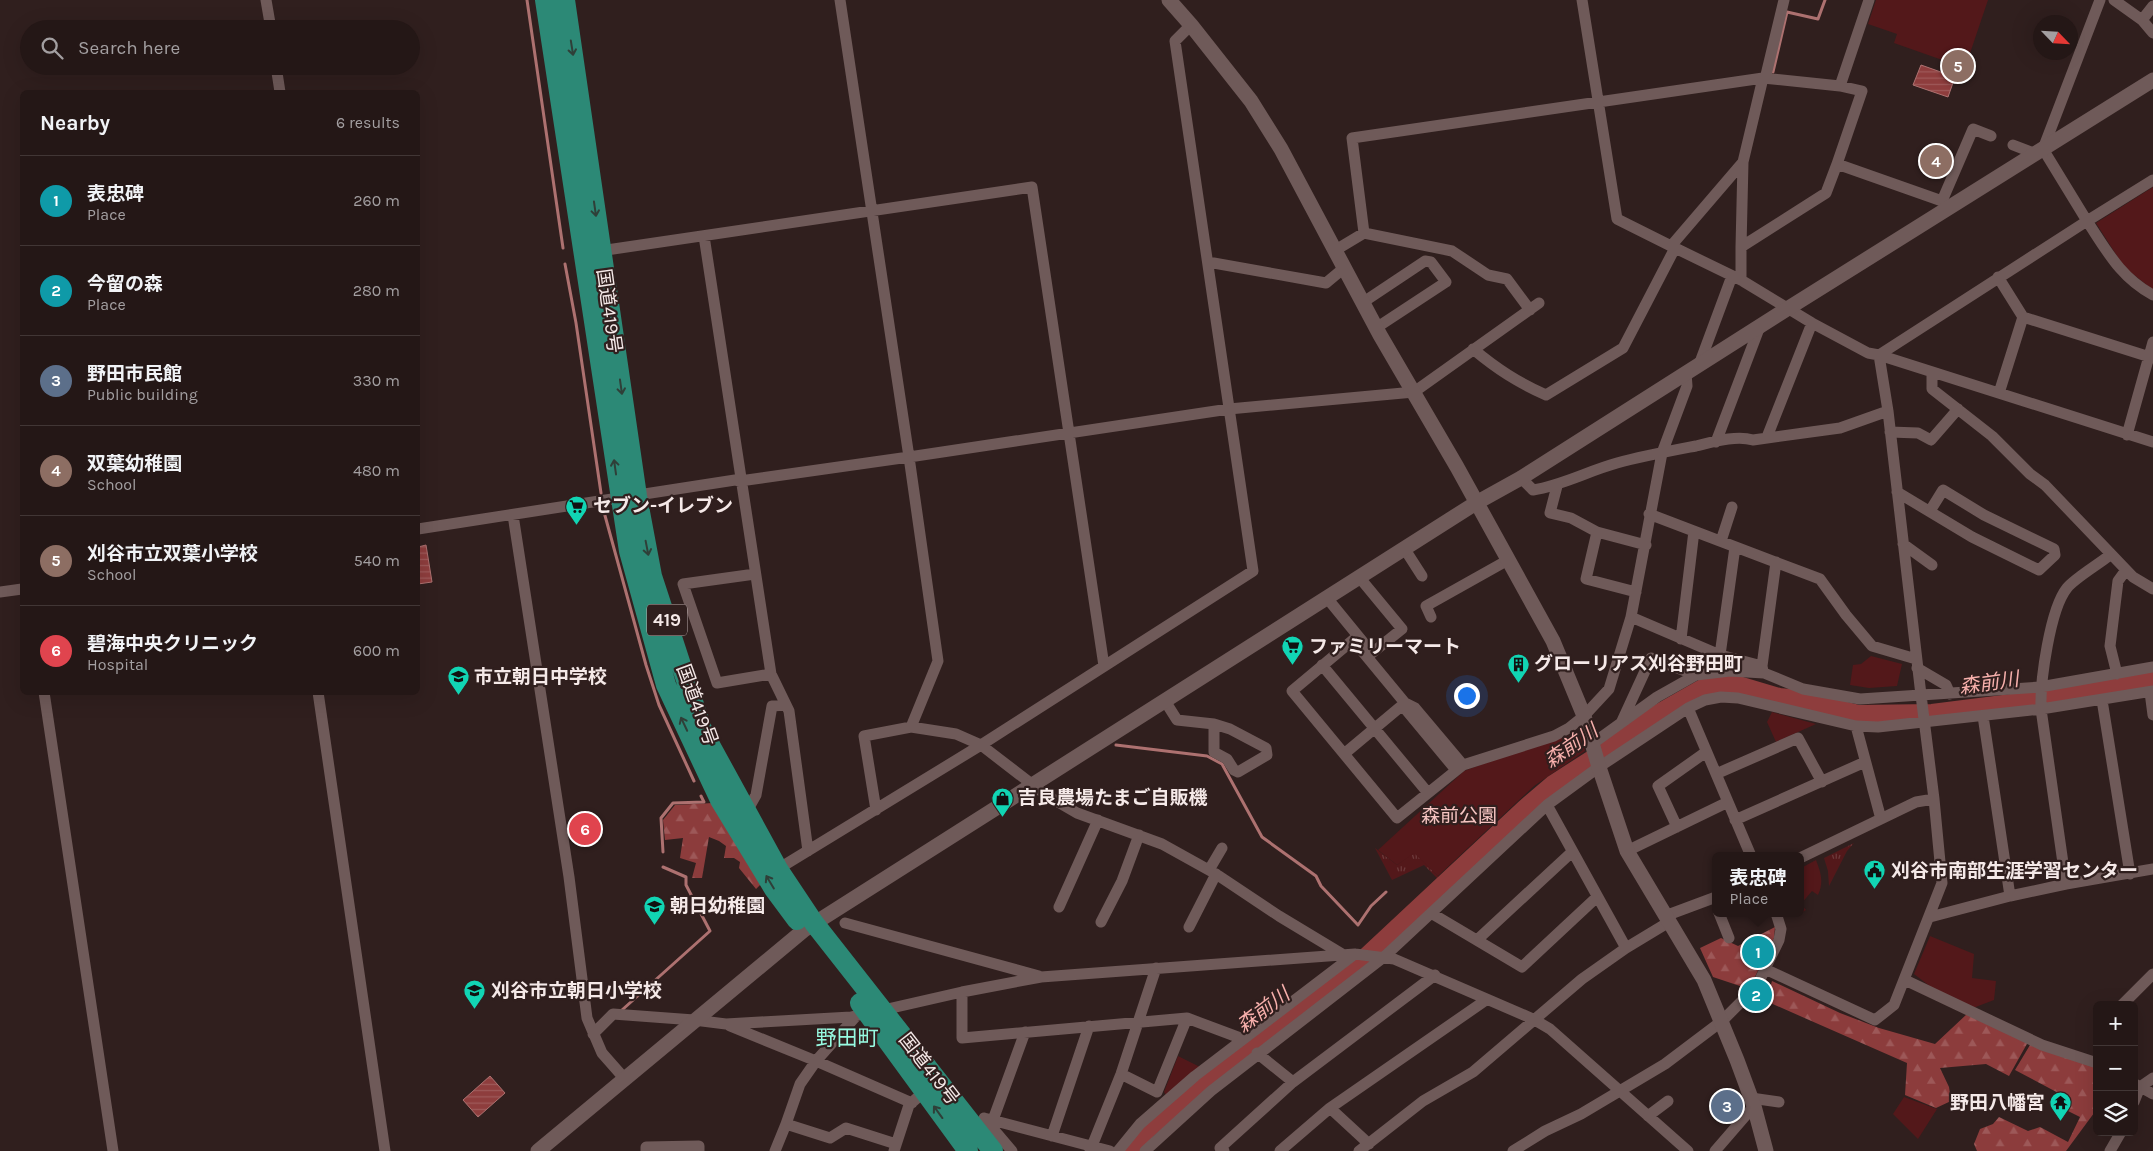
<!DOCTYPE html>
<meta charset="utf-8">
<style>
:root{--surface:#241716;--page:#2c201f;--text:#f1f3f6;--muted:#a39fa1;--line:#413635;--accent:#1a73e8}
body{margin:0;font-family:Karla,"Noto Sans JP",sans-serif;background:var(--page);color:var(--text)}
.controls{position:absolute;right:15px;bottom:15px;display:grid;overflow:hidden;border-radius:8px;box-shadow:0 5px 20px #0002}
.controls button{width:45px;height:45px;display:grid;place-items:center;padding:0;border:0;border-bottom:1px solid var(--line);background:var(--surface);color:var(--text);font:25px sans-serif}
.compass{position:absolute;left:2033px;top:15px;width:45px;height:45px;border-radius:50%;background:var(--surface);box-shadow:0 5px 20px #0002;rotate:115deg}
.you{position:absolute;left:1466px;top:695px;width:18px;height:18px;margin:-12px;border:4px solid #fff;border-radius:50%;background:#1a73e8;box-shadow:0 0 0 8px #1a73e833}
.badge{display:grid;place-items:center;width:32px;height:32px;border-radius:50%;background:var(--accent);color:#fff;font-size:16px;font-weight:700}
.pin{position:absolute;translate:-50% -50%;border:2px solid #fff;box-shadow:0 1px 5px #0006}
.popup{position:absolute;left:1712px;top:852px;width:92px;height:65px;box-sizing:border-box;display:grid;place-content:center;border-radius:8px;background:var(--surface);filter:drop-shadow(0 1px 4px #0005);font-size:16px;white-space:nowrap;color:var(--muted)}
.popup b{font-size:19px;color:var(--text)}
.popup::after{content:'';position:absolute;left:50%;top:100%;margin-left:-10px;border:10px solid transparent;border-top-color:var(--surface)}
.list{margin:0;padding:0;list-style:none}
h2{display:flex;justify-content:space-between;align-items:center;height:65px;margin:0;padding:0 20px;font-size:21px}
h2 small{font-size:16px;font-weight:400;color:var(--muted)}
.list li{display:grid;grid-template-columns:32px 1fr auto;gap:15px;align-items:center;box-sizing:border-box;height:90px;padding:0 20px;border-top:1px solid var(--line)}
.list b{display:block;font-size:19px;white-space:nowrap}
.list p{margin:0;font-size:16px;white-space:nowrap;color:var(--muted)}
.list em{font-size:16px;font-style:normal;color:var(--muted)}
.icon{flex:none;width:28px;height:28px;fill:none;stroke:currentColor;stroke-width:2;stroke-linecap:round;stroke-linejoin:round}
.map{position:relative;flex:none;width:2153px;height:1151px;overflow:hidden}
.search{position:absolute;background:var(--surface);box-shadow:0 5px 20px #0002;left:20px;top:20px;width:400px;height:55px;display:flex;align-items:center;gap:12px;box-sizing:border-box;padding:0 18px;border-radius:28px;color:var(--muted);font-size:19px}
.panel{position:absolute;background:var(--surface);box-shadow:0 5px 20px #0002;left:20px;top:90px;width:400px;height:605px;border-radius:8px}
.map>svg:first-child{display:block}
.grass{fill:url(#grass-tufts)}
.forest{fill:url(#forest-firs)}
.green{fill:#53181a}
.water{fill:url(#water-rules);stroke:#ad7170}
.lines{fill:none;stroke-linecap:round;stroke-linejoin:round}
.stream{stroke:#ad7170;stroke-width:3}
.river{stroke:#8e3d3d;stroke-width:18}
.minor{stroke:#6f5a59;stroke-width:11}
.tertiary{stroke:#6f5a59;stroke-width:15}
.trunk{stroke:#2c8976;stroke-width:20}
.oneway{stroke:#2f3f38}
.labels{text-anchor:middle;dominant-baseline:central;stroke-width:4.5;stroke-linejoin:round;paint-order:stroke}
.shield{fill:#301f1e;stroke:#baacab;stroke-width:1}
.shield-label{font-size:18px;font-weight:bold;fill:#f5e9e8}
.street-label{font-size:19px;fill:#f5e9e8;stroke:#301f1e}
.poi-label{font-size:19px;font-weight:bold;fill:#f5e9e8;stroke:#301f1e;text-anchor:start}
.park-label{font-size:19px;fill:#f5c4c1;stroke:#301f1e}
.water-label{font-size:20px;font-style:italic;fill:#f7b0ac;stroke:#301f1e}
.quarter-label{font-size:21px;fill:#97fae1;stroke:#301f1e}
</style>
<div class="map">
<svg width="2153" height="1151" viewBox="0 0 2153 1151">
<defs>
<pattern id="grass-tufts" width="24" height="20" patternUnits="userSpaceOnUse" patternTransform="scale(1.25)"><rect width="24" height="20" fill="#53181a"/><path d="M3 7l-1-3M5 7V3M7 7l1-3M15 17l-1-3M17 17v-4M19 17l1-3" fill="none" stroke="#6c3a3b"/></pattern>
<pattern id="forest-firs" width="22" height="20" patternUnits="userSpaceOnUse" patternTransform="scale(1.25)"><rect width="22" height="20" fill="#8c3c3c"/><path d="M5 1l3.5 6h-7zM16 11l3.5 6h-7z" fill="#9d5858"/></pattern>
<pattern id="water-rules" width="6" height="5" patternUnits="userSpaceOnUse" patternTransform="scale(1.25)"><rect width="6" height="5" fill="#8e3d3d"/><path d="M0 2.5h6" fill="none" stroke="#9e5959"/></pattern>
</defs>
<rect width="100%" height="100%" fill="#301f1e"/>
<path class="grass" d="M1854 843 1847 851 1829 886 1828 871 1824 858Z
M1375 848 1397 865 1414 852 1438 876V879L1424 865 1392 880Z"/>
<path class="forest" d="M713 803 761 884 756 889 739 868 740 862 734 858H724L726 846 719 841 709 837 702 878H692L696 863 680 858 683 838 665 840 663 820 675 805Z
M1775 927 1774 938 1749 989 1713 977 1700 948 1721 938 1738 946Z
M1772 981 1840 1013 1879 1028 1935 1044 1967 1014 2028 1042 2009 1076 1986 1064 1940 1068 1949 1087 1951 1101 1936 1108 1905 1095 1907 1063 1759 998 1763 989 1769 991Z
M2030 1045 2097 1068V1109L2066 1151H1977L1974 1144 1980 1129 1993 1124 1999 1117 2028 1131 2040 1127 2068 1142 2080 1117 2058 1106 2064 1096 2015 1070Z"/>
<path class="green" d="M1876 0H1988L1965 68 1894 43 1897 34 1868 24Z
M2153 187V290L2124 267 2096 223Z
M1871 656 1902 664 1897 686 1869 688 1850 685 1853 665 1861 664Z
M1772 712 1816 724 1776 742 1767 722Z
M1566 736 1581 737 1585 751 1534 786 1438 876 1414 853 1397 865 1378 850 1464 771 1542 742Z
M1816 860C1821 873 1824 882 1818 895L1812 891 1801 904 1806 910 1801 913V868Z
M1930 936 1974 954 1972 978 1996 981 1994 1000 1973 1008 1931 987 1914 974Z
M1178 1056 1202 1068 1168 1098 1164 1092Z
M1904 1097 1937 1109 1918 1139 1893 1114Z"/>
<path class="water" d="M1921 65 1955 77 1948 97 1913 85Z
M426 545 432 582 418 584V547Z
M490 1076 505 1093 478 1117 463 1100Z"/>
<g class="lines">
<path class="stream" d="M527 0 563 248
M1773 72 1787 12 1818 19 1825 0
M565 264 576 323 601 493
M604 512 646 665 659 705 694 781
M1116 745 1207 756 1222 764 1262 837 1316 876 1321 886 1358 925 1371 906 1386 892
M663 852 661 818 673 803 704 802 701 796
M622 1010 710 931 686 885V877L663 867"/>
<path class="river" d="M1129 1151 1146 1131 1202 1083 1358 964 1525 808 1553 784 1606 750 1641 723 1706 686 1724 683 1738 685 1779 697 1801 699 1858 714 1932 713 2051 698 2153 681"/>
<path class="minor" d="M266 0 271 29
M840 0 909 457 1229 409 1414 392 1539 303
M1582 0 1617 219 1671 246 1743 162 1763 78
M2114 0 2142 20 2153 33
M2142 20 2153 6
M276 66 280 92
M1765 79 1784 0
M1840 86 1869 0
M2013 145 2036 154
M1743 162 1741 247 1826 193 1837 164
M2153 180 2087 221C2107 251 2120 277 2153 295
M1942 201 1973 129 1991 136
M1364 233 1452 251 1488 275 1507 279 1530 310
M704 236 771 674 789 711 808 851
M1671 246 1741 280 1812 323 1868 353 1879 355 2087 221 2043 149 2100 0
M1741 247V280
M600 251 1032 187 1104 666
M1334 251 1364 233 1352 138 1763 78 1840 86 1862 91 1837 164 1942 201 1947 209
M1208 262 1326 283 1344 268
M1998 277 2023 317 2153 358
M1362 303 1425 261 1431 262 1446 282 1376 328
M1473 349C1497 369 1517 382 1546 395L1623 348 1675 248
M1699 365 1732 276
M1932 374V389L1992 436 2030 474 2045 485 2133 577 2153 589
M1999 393 2023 317
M1890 432 1918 433 1931 440 1958 409
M2127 435 2153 342
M1767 437 1812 323
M1716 442 1760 326
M2153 442 1879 355 1888 411 1921 695 2040 687 2153 667
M1521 478 1533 490C1563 485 1588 471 1617 463 1643 456 1670 451 1696 446 1713 442 1736 435 1753 440L1840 428 1888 411
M1557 486 1550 513 1571 518 1597 532 1646 545
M1897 492 1972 537 2039 570 2055 555 2054 549 1984 515 1943 490 1930 511
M1649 514 1820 579 1846 615 1872 646 1916 659
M513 515 569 877 587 1018 602 1053 624 1078
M418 529 735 480 740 481 909 457 938 661 911 727 956 734 981 745 1046 795 1077 813 1162 844 1216 874 1279 916 1342 954
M1597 532 1586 579 1636 592
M1721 541 1732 507
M1903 544 1932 565
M1404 548 1422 576
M755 574 683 584 717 683 771 674
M0 592 22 589
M1327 598 1372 653 1402 629 1359 577
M1431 617 1426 606 1508 560
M1631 617 1720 655 1762 666
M1681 639 1694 531
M1720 655 1735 547
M1322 665 1428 793
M1917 668 1946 685 1950 694
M1763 671 1762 666 1776 562
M2117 674 2110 646 2118 581 2126 570
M44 692 113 1151
M318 692 385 1151
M2150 692 2153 715
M2102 700 2130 874
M1165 701 1177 720 1214 724 1230 729 1266 748 1267 755 1238 772 1234 770 1227 759 1214 752V724
M1405 703 1415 708 1463 765
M1402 705 1456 770
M1688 708 1751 856
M1983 716 2010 896
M1622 721 1651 658 1696 675
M1856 726 1881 819
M1592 744 1657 697 1696 675 1730 671 1764 673 1803 689 1860 699 1921 695 1934 799 1916 802 1800 858
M1344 754 1405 703 1353 640 1292 691 1397 818 1463 765 1554 736 1569 728 1584 716 1609 689 1631 617 1662 453 1687 386 1686 373
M1716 774 1798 738 1822 782
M1547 805 1626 948
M876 810 864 736 911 727
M747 811 756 795 772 706 786 705
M1735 820 1865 762
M1677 827 1658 786 1706 752
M1627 851 1728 802
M778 869 981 745 1253 571 1175 41 1191 25
M1209 870 1222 848
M2066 884 2041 709C2040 681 2050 609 2067 588 2075 578 2099 564 2110 555
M1059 907 1098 820
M1431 913 1522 967 1597 897
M1719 913 1729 938
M1665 916 1716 897
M1930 917 2010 896 2066 884 2153 869
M1101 922 1122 881 1139 835
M845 923 1039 976
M1189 927 1216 874
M1477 940 1572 852
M1765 969 1875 1020 1894 1005 1942 883 1934 799
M1905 980 2042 1045 2097 1063
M962 992V1038L1187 1018 1243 1039
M2122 1005 2153 974
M883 1010 962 992 1041 977 1355 954 1394 959 1533 1019 1550 1029 1688 1151
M730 1026 816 1061 857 1015
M593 1034 613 1014 694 1020 726 1024 851 1017 867 1013
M1257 1053 1293 1082
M1121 1074 1157 1092 1187 1018
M2135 1084 2153 1094
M1751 1098 1779 1102
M2134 1102 2140 1087 2153 1078
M1330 1108 1369 1144
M1648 1116 1668 1101
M984 1118 1110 1151
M984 1118 1012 1151
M993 1120 1025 1032
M786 1124 800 1084 816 1061 912 1103
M1052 1136 1089 1026
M646 1151V1147L699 1146V1151
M775 1151 786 1124 830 1138 846 1128 896 1144
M894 1151 909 1105 917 1098
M1090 1151 1121 1074 1156 968
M1118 1151 1140 1124 1195 1076 1355 954
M1145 1151 1211 1091 1384 957 1547 805 1599 767 1688 708 1705 700 1721 697 1738 698 1856 726 1878 727 2041 709 2153 691
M1224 1151 1220 1148 1293 1082 1435 975
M1280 1151 1330 1108 1486 1000
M1359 1151 1423 1101 1473 1072 1582 979 1626 948 1669 922
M1513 1151 1545 1131 1581 1114 1665 1064 1722 1021 1757 986 1765 969 1779 940 1781 929 1776 913
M1715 1151 1754 1106
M2110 1151 2121 1132"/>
<path class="tertiary" d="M1169 0 1191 25 1251 101 1281 149 1380 335 1457 467 1553 641 1584 716 1599 767 1627 851 1704 980 1737 1060 1754 1106 1766 1151
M538 1151 804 930 1476 503 1521 478 1787 309 2153 80"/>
<path class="trunk" d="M545 0 629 551 666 685 720 800 774 889 797 920
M565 0 637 496 652 576 703 732 778 869 814 923 993 1151
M860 1003 968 1151"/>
</g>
<defs><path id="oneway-shaft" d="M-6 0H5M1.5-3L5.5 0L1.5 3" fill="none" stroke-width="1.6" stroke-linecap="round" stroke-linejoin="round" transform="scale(1.25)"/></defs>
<g class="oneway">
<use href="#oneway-shaft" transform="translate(572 48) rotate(81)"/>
<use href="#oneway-shaft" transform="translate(595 209) rotate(82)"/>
<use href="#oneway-shaft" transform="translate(621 387) rotate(82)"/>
<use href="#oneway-shaft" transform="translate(615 467) rotate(-98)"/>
<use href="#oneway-shaft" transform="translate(647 548) rotate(79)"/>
<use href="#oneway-shaft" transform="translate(684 724) rotate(-115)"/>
<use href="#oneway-shaft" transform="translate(770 882) rotate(-121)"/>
<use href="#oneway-shaft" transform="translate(938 1112) rotate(-126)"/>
</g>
<defs>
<symbol id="supermarket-pin" viewBox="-11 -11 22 30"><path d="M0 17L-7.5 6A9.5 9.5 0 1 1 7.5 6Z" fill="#11d5b4" stroke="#301f1e"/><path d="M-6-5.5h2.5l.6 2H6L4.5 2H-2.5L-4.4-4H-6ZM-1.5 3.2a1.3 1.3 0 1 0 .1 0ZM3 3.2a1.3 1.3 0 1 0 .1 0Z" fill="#111"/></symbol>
<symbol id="building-pin" viewBox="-11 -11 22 30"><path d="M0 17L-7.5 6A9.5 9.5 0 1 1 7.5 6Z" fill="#11d5b4" stroke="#301f1e"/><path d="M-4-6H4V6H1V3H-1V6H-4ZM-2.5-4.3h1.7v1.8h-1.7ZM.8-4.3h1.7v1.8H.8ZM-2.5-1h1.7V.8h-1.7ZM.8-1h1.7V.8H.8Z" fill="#111"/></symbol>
<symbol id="school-pin" viewBox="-11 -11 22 30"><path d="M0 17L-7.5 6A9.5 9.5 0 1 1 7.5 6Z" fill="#11d5b4" stroke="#301f1e"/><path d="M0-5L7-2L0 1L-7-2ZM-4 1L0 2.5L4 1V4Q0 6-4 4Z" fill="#111"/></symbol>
<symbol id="shop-pin" viewBox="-11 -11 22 30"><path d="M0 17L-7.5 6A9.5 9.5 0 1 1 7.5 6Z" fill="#11d5b4" stroke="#301f1e"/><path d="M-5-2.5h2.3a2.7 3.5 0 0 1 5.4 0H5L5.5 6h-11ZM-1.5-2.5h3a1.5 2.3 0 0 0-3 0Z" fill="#111"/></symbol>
<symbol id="civic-pin" viewBox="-11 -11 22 30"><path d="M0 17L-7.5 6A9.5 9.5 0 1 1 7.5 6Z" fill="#11d5b4" stroke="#301f1e"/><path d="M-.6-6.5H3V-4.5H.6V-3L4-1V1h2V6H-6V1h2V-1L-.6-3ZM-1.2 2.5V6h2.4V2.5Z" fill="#111"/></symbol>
<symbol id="temple-pin" viewBox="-11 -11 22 30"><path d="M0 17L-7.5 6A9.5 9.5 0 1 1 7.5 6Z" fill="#11d5b4" stroke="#301f1e"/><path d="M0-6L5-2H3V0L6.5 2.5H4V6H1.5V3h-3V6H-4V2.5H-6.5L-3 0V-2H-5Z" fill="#111"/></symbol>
</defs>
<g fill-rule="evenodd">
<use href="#supermarket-pin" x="564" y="494" width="25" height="34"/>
<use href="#supermarket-pin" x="1280" y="634" width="25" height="34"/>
<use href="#building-pin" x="1506" y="652" width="25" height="34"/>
<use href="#school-pin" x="446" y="664" width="25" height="34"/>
<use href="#shop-pin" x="990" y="786" width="25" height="34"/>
<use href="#civic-pin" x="1862" y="858" width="25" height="34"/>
<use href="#school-pin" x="642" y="894" width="25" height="34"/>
<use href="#school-pin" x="462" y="978" width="25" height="34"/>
<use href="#temple-pin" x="2048" y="1090" width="25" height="34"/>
</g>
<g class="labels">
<rect class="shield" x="647" y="604.5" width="40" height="31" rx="4"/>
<g class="shield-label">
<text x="667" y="620">419</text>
</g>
<g class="street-label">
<text transform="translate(609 311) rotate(82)">国道419号</text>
<text transform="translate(697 705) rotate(70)">国道419号</text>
<text transform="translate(929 1069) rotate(52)">国道419号</text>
</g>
<g class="poi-label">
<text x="593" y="506">セブン-イレブン</text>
<text x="1309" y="647">ファミリーマート</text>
<text x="1534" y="664">グローリアス刈谷野田町</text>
<text x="474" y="677">市立朝日中学校</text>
<text x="1018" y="798">吉良農場たまご自販機</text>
<text x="1891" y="871">刈谷市南部生涯学習センター</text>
<text x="670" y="906">朝日幼稚園</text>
<text x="491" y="991">刈谷市立朝日小学校</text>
<text x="2045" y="1103" text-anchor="end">野田八幡宮</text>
</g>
<g class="park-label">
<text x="1459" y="816">森前公園</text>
</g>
<g class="water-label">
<text transform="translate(1989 683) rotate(-8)">森前川</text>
<text transform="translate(1571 746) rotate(-35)">森前川</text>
<text transform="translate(1263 1010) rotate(-37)">森前川</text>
</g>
<g class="quarter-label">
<text x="847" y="1038">野田町</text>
</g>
</g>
</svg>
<div class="controls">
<button>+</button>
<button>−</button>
<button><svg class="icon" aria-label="layers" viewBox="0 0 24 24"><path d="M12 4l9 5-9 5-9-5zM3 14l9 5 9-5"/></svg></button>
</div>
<svg class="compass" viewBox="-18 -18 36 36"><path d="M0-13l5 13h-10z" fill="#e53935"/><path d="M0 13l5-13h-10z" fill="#a39fa1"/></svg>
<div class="you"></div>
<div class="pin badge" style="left:1758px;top:952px;background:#0f9aa8">1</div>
<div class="popup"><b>表忠碑</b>Place</div>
<div class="pin badge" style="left:1756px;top:995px;background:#0f9aa8">2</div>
<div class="pin badge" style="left:1727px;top:1106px;background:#5c6f8a">3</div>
<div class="pin badge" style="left:1936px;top:161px;background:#8d6e63">4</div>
<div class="pin badge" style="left:1958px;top:66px;background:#8d6e63">5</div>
<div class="pin badge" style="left:585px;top:829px;background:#e0444e">6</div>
<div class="search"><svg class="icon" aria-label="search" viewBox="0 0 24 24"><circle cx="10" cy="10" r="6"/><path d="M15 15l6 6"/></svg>Search here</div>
<section class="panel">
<h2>Nearby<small>6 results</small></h2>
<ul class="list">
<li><span class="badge" style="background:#0f9aa8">1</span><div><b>表忠碑</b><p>Place</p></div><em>260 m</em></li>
<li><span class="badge" style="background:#0f9aa8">2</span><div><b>今留の森</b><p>Place</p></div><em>280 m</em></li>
<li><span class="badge" style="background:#5c6f8a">3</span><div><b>野田市民館</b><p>Public building</p></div><em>330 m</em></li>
<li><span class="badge" style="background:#8d6e63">4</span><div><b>双葉幼稚園</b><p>School</p></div><em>480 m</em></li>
<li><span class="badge" style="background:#8d6e63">5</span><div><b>刈谷市立双葉小学校</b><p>School</p></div><em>540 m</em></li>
<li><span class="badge" style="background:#e0444e">6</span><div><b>碧海中央クリニック</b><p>Hospital</p></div><em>600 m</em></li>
</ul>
</section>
</div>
